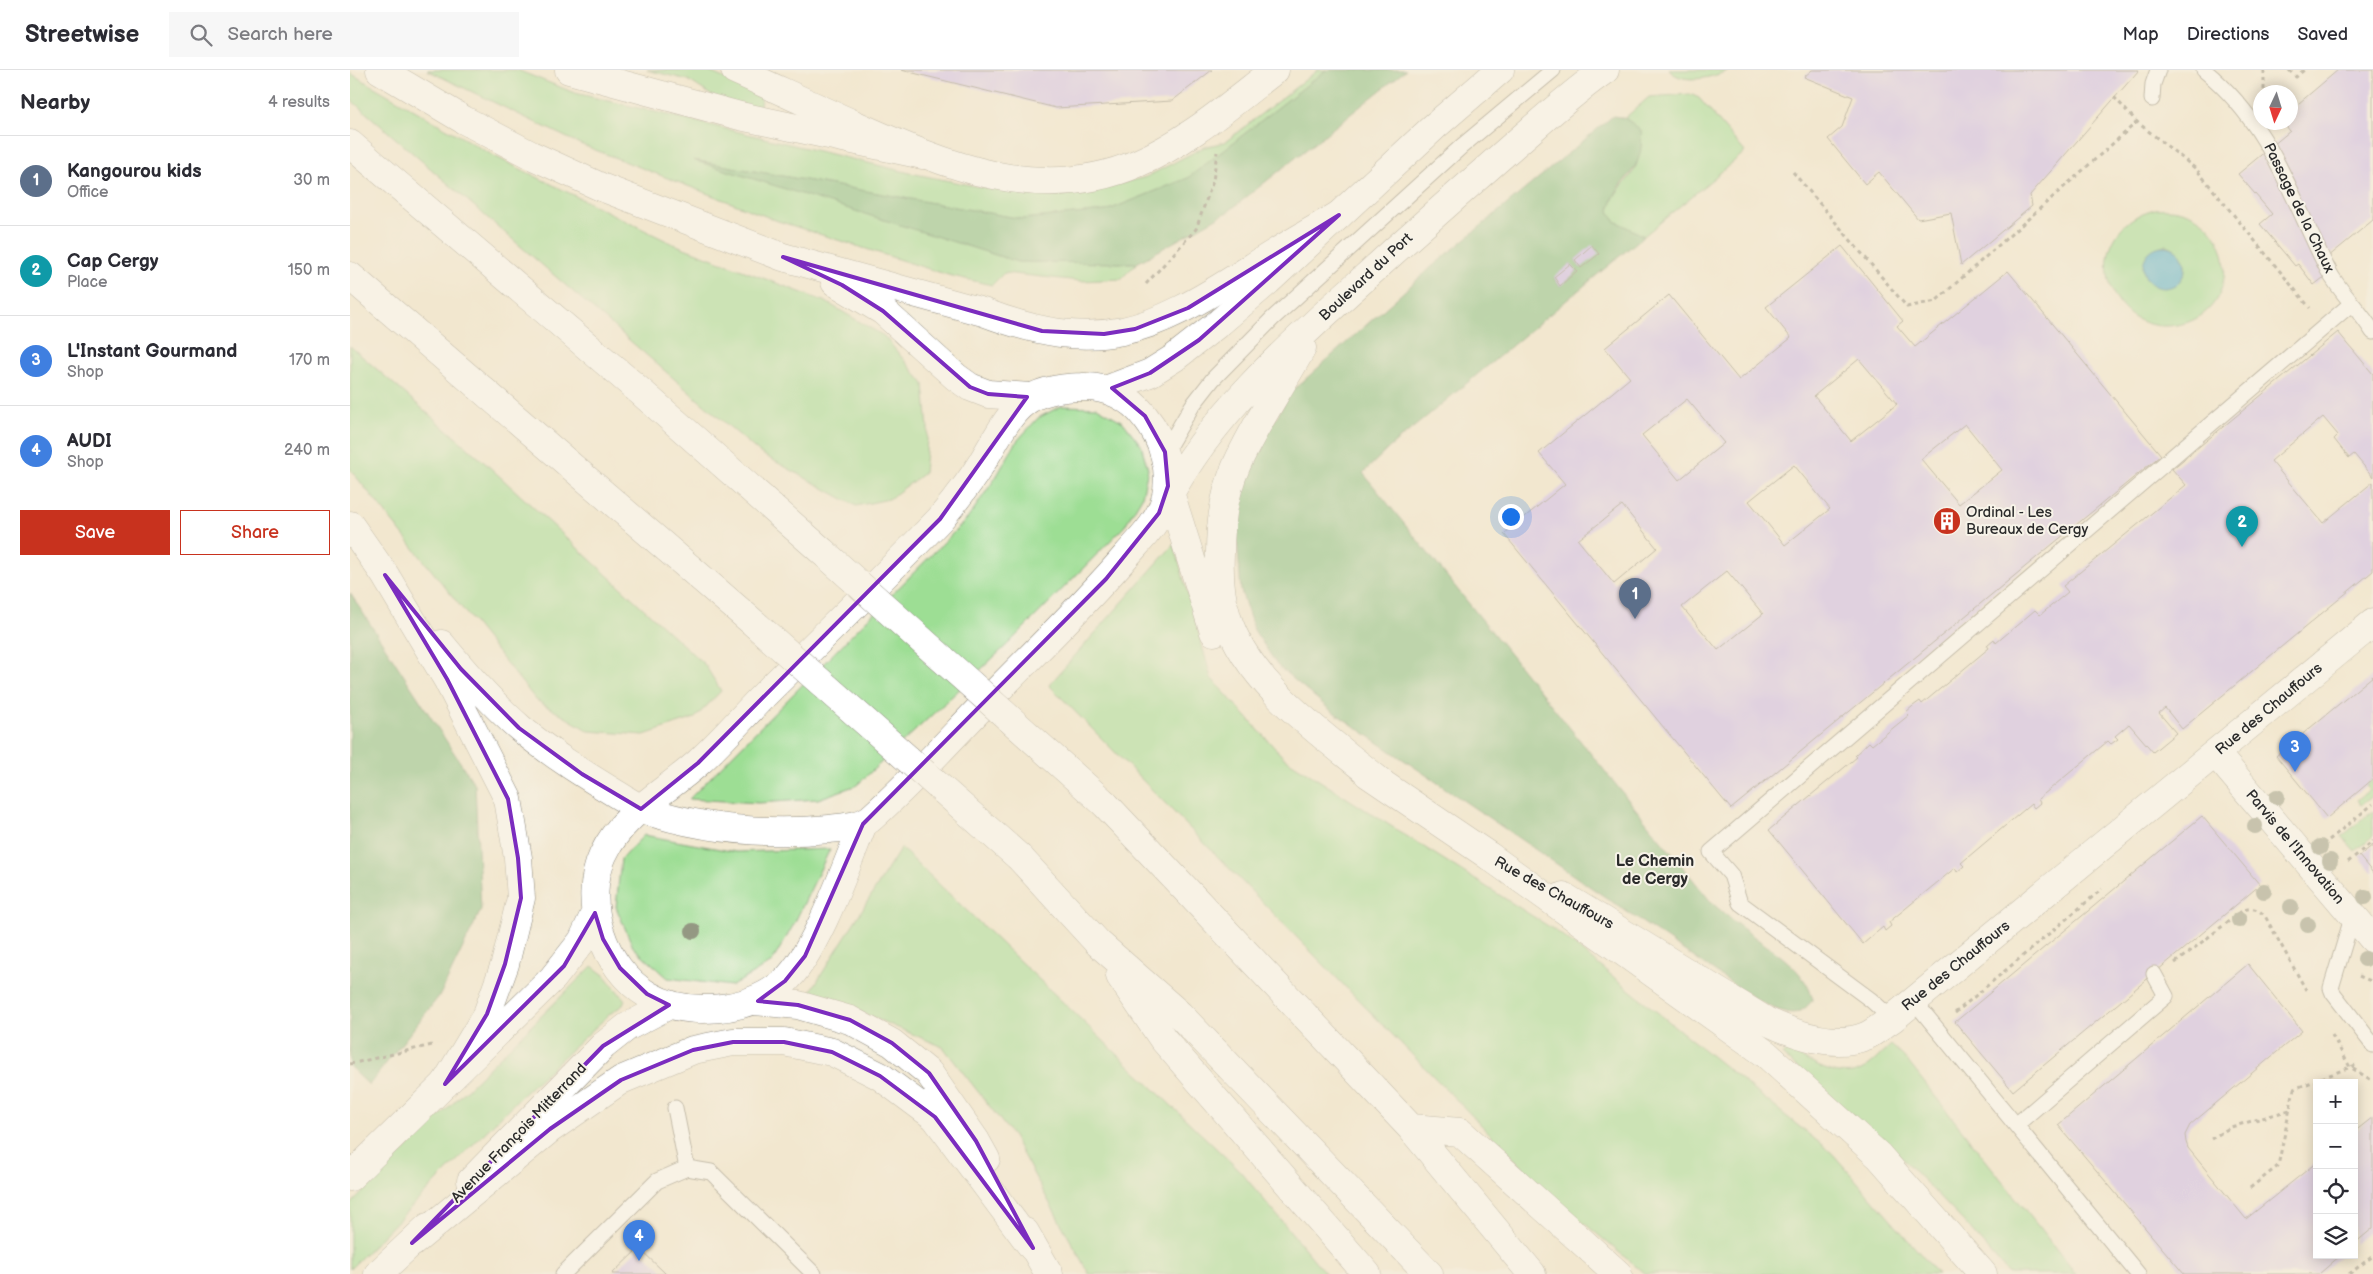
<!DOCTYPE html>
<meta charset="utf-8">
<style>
:root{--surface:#fff;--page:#f7f7f7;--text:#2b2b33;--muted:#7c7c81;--line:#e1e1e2;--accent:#c8321e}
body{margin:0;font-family:"Balsamiq Sans",sans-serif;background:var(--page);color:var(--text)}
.controls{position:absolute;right:15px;bottom:15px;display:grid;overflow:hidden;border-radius:0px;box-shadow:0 2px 12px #0003}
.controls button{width:45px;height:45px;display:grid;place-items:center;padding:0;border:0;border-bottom:1px solid var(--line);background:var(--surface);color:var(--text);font:25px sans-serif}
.compass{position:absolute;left:1903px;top:15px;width:45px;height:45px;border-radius:50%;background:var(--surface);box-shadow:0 2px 12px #0003;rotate:184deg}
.you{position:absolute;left:1160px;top:446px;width:18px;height:18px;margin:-12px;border:4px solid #fff;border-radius:50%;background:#1a73e8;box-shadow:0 0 0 8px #1a73e833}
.badge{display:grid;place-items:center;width:32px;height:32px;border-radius:50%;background:var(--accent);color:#fff;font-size:16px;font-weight:700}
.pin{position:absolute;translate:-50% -41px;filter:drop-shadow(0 1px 2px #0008)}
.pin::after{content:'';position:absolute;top:26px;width:18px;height:15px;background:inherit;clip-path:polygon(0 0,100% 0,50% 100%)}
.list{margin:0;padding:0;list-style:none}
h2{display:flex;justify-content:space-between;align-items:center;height:65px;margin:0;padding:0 20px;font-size:21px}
h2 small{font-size:16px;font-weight:400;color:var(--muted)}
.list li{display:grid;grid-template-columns:32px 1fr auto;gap:15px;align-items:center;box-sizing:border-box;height:90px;padding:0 20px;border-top:1px solid var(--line)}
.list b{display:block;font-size:19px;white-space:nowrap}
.list p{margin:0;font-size:16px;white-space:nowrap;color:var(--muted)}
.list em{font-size:16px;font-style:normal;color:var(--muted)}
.actions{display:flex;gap:10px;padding:15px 20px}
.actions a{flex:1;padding:11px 0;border:1px solid var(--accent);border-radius:0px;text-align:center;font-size:18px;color:var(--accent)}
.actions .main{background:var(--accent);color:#fff}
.icon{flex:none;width:28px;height:28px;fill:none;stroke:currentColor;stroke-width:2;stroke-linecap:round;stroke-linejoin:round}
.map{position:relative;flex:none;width:2023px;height:1204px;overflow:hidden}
header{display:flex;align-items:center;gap:30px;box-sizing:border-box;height:70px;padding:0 25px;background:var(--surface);border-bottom:1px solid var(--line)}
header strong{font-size:24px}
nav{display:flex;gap:28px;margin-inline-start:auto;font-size:18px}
.search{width:350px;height:45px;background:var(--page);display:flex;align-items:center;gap:12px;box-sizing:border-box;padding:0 18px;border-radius:0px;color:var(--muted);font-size:19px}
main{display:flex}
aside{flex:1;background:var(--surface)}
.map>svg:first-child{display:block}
.green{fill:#9dde94;stroke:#648460;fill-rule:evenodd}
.forest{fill:#7ebd7e;stroke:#547454;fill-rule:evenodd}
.water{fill:#51b0d0;stroke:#3e6e7e}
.building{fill:#cbb7f2;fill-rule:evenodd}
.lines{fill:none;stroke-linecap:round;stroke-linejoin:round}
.lane-casing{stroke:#8e897d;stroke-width:17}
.street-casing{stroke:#8e897d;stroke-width:29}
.primary-casing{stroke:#8e897d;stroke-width:29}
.highway-casing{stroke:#8e897d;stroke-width:29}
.path{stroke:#8e897d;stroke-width:3;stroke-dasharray:4 4;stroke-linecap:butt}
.lane{stroke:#fff;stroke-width:15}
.street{stroke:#fff;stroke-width:28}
.primary{stroke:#fff;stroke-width:28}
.highway{stroke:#fff;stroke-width:28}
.highway-bridge-casing{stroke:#8e897d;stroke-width:29;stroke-linecap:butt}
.highway-bridge{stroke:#fff;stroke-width:28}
.tree{fill:#949883}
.marked{fill:none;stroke:#7b2cbf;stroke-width:4;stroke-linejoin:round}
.labels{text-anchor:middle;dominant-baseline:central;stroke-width:4;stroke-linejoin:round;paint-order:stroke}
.street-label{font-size:15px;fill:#2b2b2b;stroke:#f7f3e8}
.poi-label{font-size:15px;fill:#2b2b2b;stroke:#f7f3e8;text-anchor:start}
.neighbourhood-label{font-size:16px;font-weight:bold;fill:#2b2b2b;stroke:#f7f3e8}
</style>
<header>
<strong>Streetwise</strong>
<div class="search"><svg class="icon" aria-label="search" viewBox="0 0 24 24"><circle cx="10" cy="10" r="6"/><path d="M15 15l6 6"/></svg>Search here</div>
<nav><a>Map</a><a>Directions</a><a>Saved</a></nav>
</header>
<main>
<aside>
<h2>Nearby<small>4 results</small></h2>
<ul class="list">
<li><span class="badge" style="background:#5c6f8a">1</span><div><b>Kangourou kids</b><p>Office</p></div><em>30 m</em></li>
<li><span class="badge" style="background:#0f9aa8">2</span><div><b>Cap Cergy</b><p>Place</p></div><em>150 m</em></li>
<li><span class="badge" style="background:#3f7fe0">3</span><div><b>L'Instant Gourmand</b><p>Shop</p></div><em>170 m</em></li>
<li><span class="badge" style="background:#3f7fe0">4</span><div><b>AUDI</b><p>Shop</p></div><em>240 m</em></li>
</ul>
<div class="actions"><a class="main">Save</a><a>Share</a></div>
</aside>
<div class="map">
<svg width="2023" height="1204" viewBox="0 0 2023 1204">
<rect width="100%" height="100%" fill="#f7f3e8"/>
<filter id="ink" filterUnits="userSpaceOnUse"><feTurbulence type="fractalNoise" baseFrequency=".02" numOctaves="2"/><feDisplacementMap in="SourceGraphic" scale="10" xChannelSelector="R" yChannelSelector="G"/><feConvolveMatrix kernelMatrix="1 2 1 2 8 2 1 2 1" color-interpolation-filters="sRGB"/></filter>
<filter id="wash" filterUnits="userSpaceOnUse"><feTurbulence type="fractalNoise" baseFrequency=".0096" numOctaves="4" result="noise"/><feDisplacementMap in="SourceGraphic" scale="20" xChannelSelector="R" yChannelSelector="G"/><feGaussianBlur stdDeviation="1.12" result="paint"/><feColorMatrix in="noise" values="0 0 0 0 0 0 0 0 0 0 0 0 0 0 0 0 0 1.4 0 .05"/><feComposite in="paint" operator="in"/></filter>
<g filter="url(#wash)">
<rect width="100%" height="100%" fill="#f2e7cf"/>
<path class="green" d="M77 0H167L225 23 339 50 560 103 630 117 689 124 746 120 796 107 854 77 875 72 968 0H976L838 108 756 141 672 149 348 91 668 192 787 193 771 209 731 211 654 203 642 215 598 205 428 151 230 74Z
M297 0H355L413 25 408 40 364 27 338 10Z
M1319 0H1380C1363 7 1334 16 1319 0Z
M0 3 146 87 321 173 476 232 534 266 574 314 578 359 574 403 539 429 506 436 410 383 0 29Z
M1340 24 1349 28 1395 82 1294 166 1265 151 1259 141C1263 119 1280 112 1286 96 1290 86 1289 71 1291 60L1275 48 1299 27Z
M1805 139C1889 132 1898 243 1827 255 1751 268 1728 158 1805 139ZM1817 175C1830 180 1838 191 1834 205L1810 217C1785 210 1792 176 1817 175Z
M0 276 134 392 355 595 371 621 345 648 294 665 239 661 186 630 0 399Z
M711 336 747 337 773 352 791 375 798 399 792 427 774 457 659 573 507 715 468 729 409 733 339 729 618 448 646 407 667 371 688 348Z
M824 474 861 608 934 688 1209 863 1482 1083 1588 1204H1295L1198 1123 699 615Z
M2023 709V726L2011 735 2007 730 2019 720 2016 715Z
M2023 741V766L2005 781 1992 766Z
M294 765 386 782 480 779 444 854 422 892 382 916 318 908 283 877 266 837 271 789Z
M551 778 890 1101 976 1204H739L662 1065 593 977 461 921Z
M242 896 254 905 275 930 273 935 261 943 171 1026 0 1199V1135Z
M1541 975 1554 987 1726 1204H1659L1614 1152 1546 1082 1432 985 1438 980C1459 991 1488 1012 1511 1000 1522 995 1532 983 1541 975Z"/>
<path class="forest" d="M976 0H1056L879 141 787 193 668 192 343 90 672 149 756 141 838 108Z
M1263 46 1275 48 1291 60C1296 105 1266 106 1259 141L1265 151 1294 166 1040 377 1013 403 1362 833C1374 843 1386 854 1399 863 1425 883 1453 896 1463 929 1459 935 1455 939 1448 942 1430 948 1392 920 1377 910L979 639 928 596 904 560 891 521 886 452 890 419 907 380 942 321 1078 200ZM1242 176 1231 198 1225 190ZM1220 194 1227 202 1210 216 1204 208Z
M0 523 125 715 131 840 90 925 19 1015 0 997Z"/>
<path class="water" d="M1793 197a21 21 0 1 1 42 0a21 21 0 1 1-42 0Z"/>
<g id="blocks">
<path class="building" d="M551 0H862L822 31 706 38Z
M1462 0H1789L1680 125 1682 136 1611 195 1601 143 1568 149 1529 102 1515 114 1478 69 1492 57 1503 27 1454 7Z
M1988 0H2023V150L1978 187 1987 197 1964 215 1948 194 1945 196 1910 154 1922 144 1888 104 1940 61 1933 52H1940V44L1944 41 1942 39Z
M1242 175 1249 184 1231 198 1225 190Z
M1492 176 1553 251 1547 256 1565 277 1658 201 1811 385 1381 739 1154 464 1215 414 1189 383 1280 308 1255 278 1319 225 1389 310 1441 268 1416 237ZM1509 289 1547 334 1501 371 1464 326ZM1337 329 1374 373 1329 410 1292 365ZM1615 354 1652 400 1609 434 1571 389ZM1444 395 1480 439 1435 475 1399 431ZM1272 435 1307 478 1264 514 1228 470ZM1377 501 1413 544 1368 580 1332 537Z
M1220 194 1227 201 1210 216 1204 207Z
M1988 262 2023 304V407L2004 384 1999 388 1984 369 1988 365 1973 347 1921 391 1973 453 2023 412V501L1832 659 1815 638 1809 643 1826 663 1803 682 1779 654 1765 666 1768 669 1761 674 1758 671 1688 729 1690 733 1684 738 1681 734 1611 793 1614 796 1607 802 1605 798 1539 852 1541 856 1535 861 1533 857 1513 874 1419 760 1507 687 1505 685 1519 672 1522 675 1559 645 1556 642 1563 636 1570 631 1572 634 1639 578 1637 575 1644 569 1646 573 1685 540 1690 545 1718 522 1713 516 1836 415 1822 399Z
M2023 606V709L1977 748 1926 686Z
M1852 746 1910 815 1663 1021 1605 952Z
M2023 775V803L2009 786Z
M1898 894 1952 961 1840 1055 1835 1065 1836 1072 1838 1078 1896 1149 1967 1092V1185H1991L1969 1204H1834L1708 1055Z
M2023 1047V1158L2004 1174V1062Z
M289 1178 316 1204H262Z"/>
</g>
</g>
<g filter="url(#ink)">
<use href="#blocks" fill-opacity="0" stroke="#8e897d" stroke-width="1"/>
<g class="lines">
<defs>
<path id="lane" d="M1854 0C1922 56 1940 125 1978 200 1990 223 2010 240 2023 262
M1802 29 1803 14 1808 0
M815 382 842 336 863 309 922 249 1112 76 1203 0
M2003 845 1981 918 1983 923 2023 975
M1564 931 1788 1204
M1542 949 1521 930 1390 833 1381 805 1361 782 2001 234
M325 1038 337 1098
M1666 1055 1816 926 1804 904
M213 1204 307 1111 337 1098 361 1102 464 1204"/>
<path id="street" d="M385 0C425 18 465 37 506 55 595 95 691 136 788 93 838 72 882 33 925 0
M1866 684 2023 869
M1213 826 1416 951C1444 964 1484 979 1516 966 1525 962 1534 954 1542 949L2023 553"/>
<path id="primary" d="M952 278C931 317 905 354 887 394 875 421 870 454 870 483 869 505 870 526 877 547 898 616 979 669 1033 714
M758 319 800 303 824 288 870 252 918 211 1085 56 1150 0
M818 416 864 562
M817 429C870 330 962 257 1043 182 1083 146 1124 110 1165 74 1194 49 1223 22 1255 0
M1018 704 1139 786
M291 739C351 759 417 765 480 759 494 757 508 757 520 749 563 711 602 667 642 626 687 580 734 535 776 486 791 469 809 452 815 430 823 402 813 369 795 347 780 327 757 316 732 317 667 318 661 345 631 394 619 414 605 431 590 449 533 508 475 565 416 623 394 645 373 670 349 692 316 722 272 743 253 785 231 832 253 898 298 925 337 948 399 942 434 912 465 885 497 794 513 754
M0 1107 203 908 232 871 245 843
M121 1111 253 976 277 957 319 935
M28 1204 78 1157"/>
<path id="highway" d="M30 0 114 50 181 85 251 117 433 187 633 242C748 286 800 263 898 200 928 180 959 163 989 145
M219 0 390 46 573 85
M0 74 291 322 474 483
M0 206 406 555
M485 212 533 241 606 307 620 317 638 324 680 327
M0 455 35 505 97 609 158 729 168 788 171 828 155 894 137 944 95 1014
M91 574C115 603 141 633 170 658 207 689 250 714 291 739
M754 733 1061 1058 1182 1204
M1139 786 1416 984 1529 1086 1633 1204
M670 788 748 873 830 945 1079 1204
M770 906 813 969 1017 1204
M405 931 448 935 500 950 542 973 579 1003 626 1071 636 1089
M1061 1058 1110 1062 1268 1204
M675 1162 699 1204
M62 1173 200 1059 271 1010 343 980 383 972H434L482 982 530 1006 585 1047 683 1178"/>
</defs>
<use href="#lane" class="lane-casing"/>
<use href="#street" class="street-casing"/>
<use href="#primary" class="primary-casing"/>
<use href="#highway" class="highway-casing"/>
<path class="path" d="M1914 0V22
M1939 0 1946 7 1954 0
M1764 27 1787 52 1846 99 1960 238
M1443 102 1557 237 1586 231 1787 52
M796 214 846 159 863 111 867 82
M1979 770 2023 734
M1998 792 2023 771
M1825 893 1892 841C1902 836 1908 839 1915 846L1956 920
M2009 906 2023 912
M1605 943 1752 819
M1982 965 2000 997 2023 1011
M0 994 82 975
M1861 1069 1881 1057 1940 1040
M1900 1118 1928 1096 1944 1019 2008 994
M1999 1204 2023 1186"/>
<use href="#lane" class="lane"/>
<use href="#street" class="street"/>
<use href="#primary" class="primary"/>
<use href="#highway" class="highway"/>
<defs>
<path id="highway-bridge" d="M474 483 754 733
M406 555 670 788"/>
</defs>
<use href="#highway-bridge" class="highway-bridge-casing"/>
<use href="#highway-bridge" class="highway-bridge"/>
</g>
<g class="tree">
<circle cx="1927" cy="727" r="8"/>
<circle cx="1905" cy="756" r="8"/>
<circle cx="1970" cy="777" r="8"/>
<circle cx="1980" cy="791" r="8"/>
<circle cx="1914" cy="821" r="8"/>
<circle cx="2015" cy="827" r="8"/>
<circle cx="1941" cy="837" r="8"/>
<circle cx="1889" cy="850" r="8"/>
<circle cx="1958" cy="855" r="8"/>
<circle cx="343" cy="861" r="8"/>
<circle cx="2015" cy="889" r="8"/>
</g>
</g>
<path d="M0 0H2023V1204H0ZM989 145 849 270 800 303 762 318 795 346 815 382 818 416 809 443 756 509 513 754 455 886 435 911 408 931 448 935 500 950 542 973 579 1003 626 1071 683 1178 585 1047 530 1006 482 982 434 972H383L343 980 271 1010 200 1059 62 1173 253 976 319 935 297 924 270 898 253 869 245 843 214 896 95 1014 137 944 155 894 171 828 168 788 158 729 97 609 35 505 111 599 169 658 232 704 291 739 348 693 590 449 677 327 638 324 620 317 533 241 492 215 433 187 692 261 754 264 785 259 838 238Z" fill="#f2e7cf" fill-opacity=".55" fill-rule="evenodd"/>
<path class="marked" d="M989 145 849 270 800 303 762 318 795 346 815 382 818 416 809 443 756 509 513 754 455 886 435 911 408 931 448 935 500 950 542 973 579 1003 626 1071 683 1178 585 1047 530 1006 482 982 434 972H383L343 980 271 1010 200 1059 62 1173 253 976 319 935 297 924 270 898 253 869 245 843 214 896 95 1014 137 944 155 894 171 828 168 788 158 729 97 609 35 505 111 599 169 658 232 704 291 739 348 693 590 449 677 327 638 324 620 317 533 241 492 215 433 187 692 261 754 264 785 259 838 238Z"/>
<defs>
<symbol id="building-disc" viewBox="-11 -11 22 22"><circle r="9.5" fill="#c8321e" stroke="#f7f3e8"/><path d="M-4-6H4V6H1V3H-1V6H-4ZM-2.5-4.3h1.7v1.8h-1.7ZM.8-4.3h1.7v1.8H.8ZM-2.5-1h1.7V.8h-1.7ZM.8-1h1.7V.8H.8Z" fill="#fff"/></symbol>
</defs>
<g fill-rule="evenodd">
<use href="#building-disc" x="1581" y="435" width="32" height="32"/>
</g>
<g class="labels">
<g class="street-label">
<text transform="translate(1949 138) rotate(64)">Passage de la Chaux</text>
<text transform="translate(1016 207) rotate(-43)">Boulevard du Port</text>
<text transform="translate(1919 639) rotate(-40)">Rue des Chauffours</text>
<text transform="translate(1945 777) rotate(50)">Parvis de l'Innovation</text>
<text transform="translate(1204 823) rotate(29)">Rue des Chauffours</text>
<text transform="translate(1606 896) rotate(-39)">Rue des Chauffours</text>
<text transform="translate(169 1063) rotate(-46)">Avenue François Mitterrand</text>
</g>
<g class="poi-label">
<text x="1616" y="442">Ordinal - Les<tspan x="1616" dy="17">Bureaux de Cergy</tspan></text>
</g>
<g class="neighbourhood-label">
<text x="1305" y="791">Le Chemin<tspan x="1305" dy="18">de Cergy</tspan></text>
</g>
</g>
</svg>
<div class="controls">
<button>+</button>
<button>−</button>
<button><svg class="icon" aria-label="locate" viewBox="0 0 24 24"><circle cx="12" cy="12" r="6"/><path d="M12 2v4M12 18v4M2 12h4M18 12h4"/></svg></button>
<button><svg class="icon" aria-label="layers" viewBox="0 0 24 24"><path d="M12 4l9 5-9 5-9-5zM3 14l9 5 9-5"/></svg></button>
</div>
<svg class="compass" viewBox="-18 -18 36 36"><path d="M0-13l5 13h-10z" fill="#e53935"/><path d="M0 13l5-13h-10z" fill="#7c7c81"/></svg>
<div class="you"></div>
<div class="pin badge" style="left:1285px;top:549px;background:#5c6f8a">1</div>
<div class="pin badge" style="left:1892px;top:477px;background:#0f9aa8">2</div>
<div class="pin badge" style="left:1945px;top:702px;background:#3f7fe0">3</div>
<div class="pin badge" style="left:289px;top:1191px;background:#3f7fe0">4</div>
</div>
</main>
